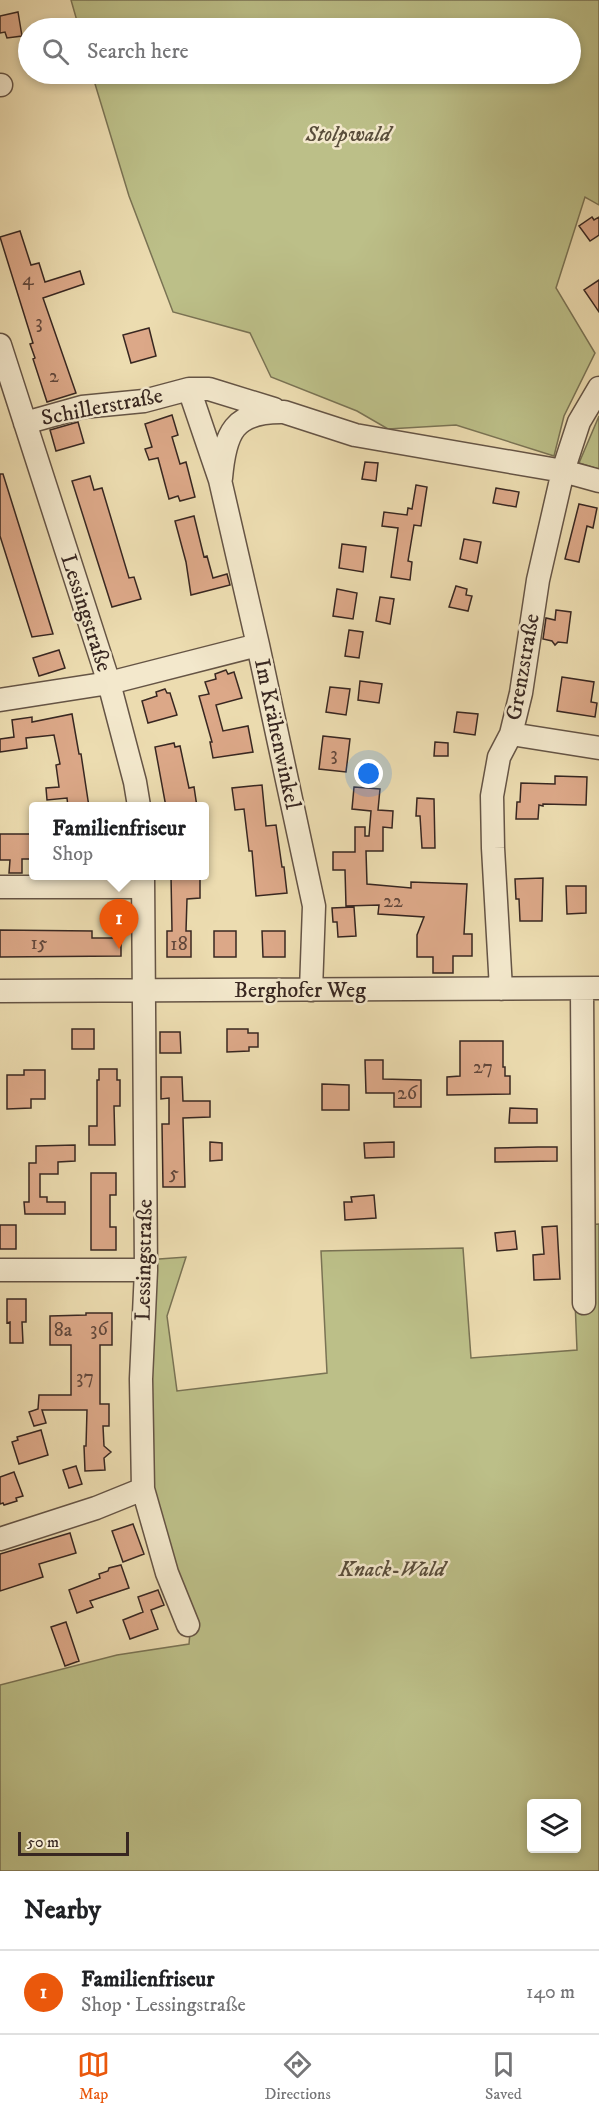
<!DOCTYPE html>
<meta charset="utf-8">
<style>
:root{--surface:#fff;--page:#f6f6f6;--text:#202124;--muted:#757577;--line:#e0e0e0;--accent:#ea580c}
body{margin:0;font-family:"IM FELL DW Pica",serif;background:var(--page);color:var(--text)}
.controls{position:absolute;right:18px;bottom:18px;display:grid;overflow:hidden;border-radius:6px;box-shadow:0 3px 9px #0003}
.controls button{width:54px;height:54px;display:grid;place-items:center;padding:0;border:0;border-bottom:2px solid var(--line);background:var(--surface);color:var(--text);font:30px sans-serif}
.scale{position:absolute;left:18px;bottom:15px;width:111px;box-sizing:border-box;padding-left:6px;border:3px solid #382721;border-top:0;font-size:16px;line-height:21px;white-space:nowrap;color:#382721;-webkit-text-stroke:4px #f3e8cc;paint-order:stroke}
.you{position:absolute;left:369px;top:774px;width:21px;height:21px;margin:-15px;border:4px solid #fff;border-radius:50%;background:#1a73e8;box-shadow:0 0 0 9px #1a73e833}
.badge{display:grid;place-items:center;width:39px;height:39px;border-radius:50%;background:var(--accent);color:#fff;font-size:20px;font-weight:700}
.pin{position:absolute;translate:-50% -50px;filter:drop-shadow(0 2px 3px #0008)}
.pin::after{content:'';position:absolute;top:32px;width:21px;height:18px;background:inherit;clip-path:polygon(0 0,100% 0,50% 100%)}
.popup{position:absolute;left:29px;top:802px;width:180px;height:78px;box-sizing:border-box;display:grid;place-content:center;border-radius:6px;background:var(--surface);filter:drop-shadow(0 2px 4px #0005);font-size:20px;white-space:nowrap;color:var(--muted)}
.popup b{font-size:22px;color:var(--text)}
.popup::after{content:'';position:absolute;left:50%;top:100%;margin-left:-12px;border:12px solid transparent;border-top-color:var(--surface)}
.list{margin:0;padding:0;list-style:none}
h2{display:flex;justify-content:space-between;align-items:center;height:78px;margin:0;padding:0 24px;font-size:26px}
h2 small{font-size:20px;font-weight:400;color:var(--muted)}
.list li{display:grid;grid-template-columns:39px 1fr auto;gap:18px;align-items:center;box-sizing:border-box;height:84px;padding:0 24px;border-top:2px solid var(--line)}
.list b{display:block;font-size:22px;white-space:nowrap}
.list p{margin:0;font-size:20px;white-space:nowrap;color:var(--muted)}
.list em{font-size:20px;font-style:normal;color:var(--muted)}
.icon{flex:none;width:33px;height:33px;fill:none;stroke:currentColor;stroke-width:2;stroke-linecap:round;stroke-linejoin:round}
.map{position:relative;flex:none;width:599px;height:1871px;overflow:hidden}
.search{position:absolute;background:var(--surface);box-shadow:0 3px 9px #0003;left:18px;right:18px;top:18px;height:66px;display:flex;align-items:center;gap:15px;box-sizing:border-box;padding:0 21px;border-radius:33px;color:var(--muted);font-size:22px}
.sheet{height:162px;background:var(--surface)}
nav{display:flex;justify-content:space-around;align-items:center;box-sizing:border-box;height:84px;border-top:2px solid var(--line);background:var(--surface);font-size:16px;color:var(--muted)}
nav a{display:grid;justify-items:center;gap:3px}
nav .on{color:var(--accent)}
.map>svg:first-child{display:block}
.green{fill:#bcbf88;stroke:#7a7354;stroke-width:1.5;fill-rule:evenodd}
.building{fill:#dca888;stroke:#382721;stroke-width:1.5}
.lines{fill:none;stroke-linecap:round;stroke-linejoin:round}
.minor-casing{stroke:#655445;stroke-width:25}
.minor{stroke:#f3e8cc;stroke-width:22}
.labels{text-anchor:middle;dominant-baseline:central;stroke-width:5;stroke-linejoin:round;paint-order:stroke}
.number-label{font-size:20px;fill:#61473b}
.park-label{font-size:22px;font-style:italic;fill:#594d3b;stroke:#f3e8cc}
.street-label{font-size:22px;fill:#382721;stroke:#f3e8cc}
</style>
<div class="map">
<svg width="599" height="1871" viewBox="0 0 599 1871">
<rect width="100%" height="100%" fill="#ecdcb0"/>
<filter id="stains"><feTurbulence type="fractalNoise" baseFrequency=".00333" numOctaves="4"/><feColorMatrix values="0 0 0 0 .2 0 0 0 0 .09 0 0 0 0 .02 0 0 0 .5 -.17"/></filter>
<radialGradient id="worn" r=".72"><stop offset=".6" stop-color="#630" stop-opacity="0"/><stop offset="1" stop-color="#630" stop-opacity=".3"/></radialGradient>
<path class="green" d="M71 0H599V205L585 197 556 288 595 353 564 416 554 456 456 425 388 429 357 411 271 377 250 333 173 312 129 196 92 74H570V28H79Z
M599 416V469L579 463Z
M599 1224V1871H0V1685L117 1655 189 1644 191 1620 154 1495 148 1424 155 1262 159 1259 186 1257 167 1316 177 1391 327 1373 321 1251 463 1248 471 1358 577 1350 572 1226ZM532 1804H576V1848H532Z"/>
<path class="building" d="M18 12 22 36 7 38 5 32 0 33V16Z
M592 217 594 220 599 217V235L590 241 579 226Z
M20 231 31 265 39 263 45 282 80 271 84 284 43 298 76 393 47 402 33 359 35 358 30 344 33 343 0 237Z
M599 280V312L584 290Z
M149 328 156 356 131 363 123 335Z
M172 415 178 435 172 437 180 464 186 462 195 497 180 501 178 496 169 499 158 458 149 460 145 449 152 447 145 424Z
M78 422 84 443 56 451 50 430Z
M365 462 378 463 376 481 362 479Z
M0 474H3L53 634 32 637 0 536Z
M90 476 94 490 102 488 129 578 134 577 141 599 112 607 72 481Z
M416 485 427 487 421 526 414 525 408 561 412 562 410 580 391 577 398 528 382 526 384 512 407 515 408 508 412 509Z
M496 488 519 492 516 507 493 503Z
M579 504 597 508 593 528 587 526 579 562 565 559Z
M194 516 204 557 207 556 213 578 227 574 230 585 191 595 186 562 175 521Z
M464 539 481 542 477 563 460 559Z
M342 544 366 547 363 572 339 568Z
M456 586 467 589 466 595 472 596 468 611 449 607Z
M337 589 357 593 353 619 333 616Z
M380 597 394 599 390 624 376 621Z
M556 610 571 612 567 643 558 642 555 645 552 641 543 639 546 618 555 620Z
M349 630 363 632 359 658 345 656Z
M59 650 65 668 39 676 33 658Z
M226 670 228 674 234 672 242 698 216 705 223 731 248 726 253 752 213 758 210 742H212L199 696 209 694 205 682 216 679 215 674Z
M562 677 594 682 591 702 597 703 595 717 557 711Z
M360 681 382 684 379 703 358 700Z
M330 687 350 689 346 715 326 712Z
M165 689 167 693H170L177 715 148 723 142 701 157 696 156 692Z
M457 712 478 714 475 735 454 732Z
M72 714 79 754H81L89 807H68L67 798 47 800 46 788 59 787 56 765 60 764 54 735 26 738 27 748 0 752V739L14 737 12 720 32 717V722Z
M323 736 350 739 346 772 319 769Z
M435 742 448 743V756H434Z
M174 743 175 747 180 746 189 788 194 787 197 807H166L155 747Z
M555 776 587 777 586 805 543 804V806L539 805 538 819H516L517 802H520L521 783 555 784Z
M262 785 266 826 276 825 282 867H284L287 893 256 896 252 851H249L244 809 235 810 232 788Z
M354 787 380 789 378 810 393 811 392 828 383 827V851H366L367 884 411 888V882L467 884 464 934H472V956H453V973H433V957H417V935L424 917 378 914 379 905 346 906 345 870H333V852H355V827H365V836H369L371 811 352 809Z
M417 798 434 799 435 848H422L420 816H416Z
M0 834H33V859H22V873H9L10 860H0Z
M171 876H200V898L187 899 186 931H191V957H167V931H172Z
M543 878 542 921H520L519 899H516L515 879Z
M566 886H586V913L567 914Z
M354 907 356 936 338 937 337 922H333L332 908Z
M0 930 92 931V938H121V956L0 957Z
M214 931H236V957H214Z
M262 931H285V957H263Z
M72 1029H94V1049H72Z
M227 1029H248V1033H258V1047H249V1051L227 1052Z
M160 1032H180L181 1053H160Z
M460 1041H503V1067H505V1076H510V1094L447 1095V1077L460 1076Z
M365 1060H383V1079L421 1080V1107H394V1093H366Z
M99 1069H117V1080H120V1106H114L115 1145H89V1126H97V1080H99Z
M24 1070H45V1099H31V1108L7 1109V1075H24Z
M161 1077H182L183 1101H210V1117L183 1118 185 1187H163L162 1124H169V1098L161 1099Z
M322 1084 349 1085V1110H322Z
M510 1108 537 1109V1123H509Z
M210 1142 222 1143V1160L210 1161Z
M394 1142V1157L365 1158 364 1143Z
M75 1145V1161L58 1162V1174H40V1197H47V1202H65V1214H25L24 1202H29V1163H36V1146Z
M538 1147H557V1161L495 1162V1148Z
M91 1173H116V1195H110V1227H116V1250H91Z
M374 1195 376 1218 345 1220 344 1202H352L351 1197Z
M0 1225H16V1249H0Z
M557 1226 560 1279 534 1280 533 1255 544 1254 542 1227Z
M515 1231 517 1249 497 1251 495 1233Z
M7 1299H26V1322H22L23 1343H10V1322L7 1323Z
M86 1313H112V1345H100V1404H109V1426H103L104 1446 111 1452 104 1458 105 1470 85 1471 84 1446H86L87 1410H42L46 1423 34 1426 29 1412 38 1409 39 1395H71V1345H50V1316L86 1315Z
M41 1430 48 1455 19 1464 12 1442 18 1440 17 1437Z
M76 1466 82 1484 69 1488 63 1470Z
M14 1472 23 1496 16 1498 17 1501 4 1505 3 1503 0 1504V1477Z
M133 1524 144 1554 123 1562 112 1531Z
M70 1533 76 1553 39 1564 43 1577 0 1591V1554Z
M121 1565 129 1588 90 1601 93 1607 77 1613 69 1590 100 1578 99 1574 108 1571 109 1568Z
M158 1590 164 1605 151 1610 158 1629 130 1639 123 1620 143 1612 138 1597Z
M66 1622 79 1661 65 1666 51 1627Z"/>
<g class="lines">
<defs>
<path id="minor" d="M0 85H1
M0 345 109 683 135 782 139 806
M189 389 220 480 258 645 314 906 311 990
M25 423 82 407 144 401 189 389H209L274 409
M221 478C225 433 233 411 284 412L355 435 563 471 599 481
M0 700 109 683 258 645
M511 734 599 748
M143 876 146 1270 141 1379 143 1489 167 1573 188 1625
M0 887H143
M501 989 493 848 492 796 499 757 511 734 521 693 538 580 563 471 579 422 599 388
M582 989 584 1303
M0 991 599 988
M0 1270H146
M0 1539 96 1508 143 1489"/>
</defs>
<use href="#minor" class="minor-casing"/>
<use href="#minor" class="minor"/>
</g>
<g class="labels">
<g class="number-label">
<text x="28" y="279">4</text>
<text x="39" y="322">3</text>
<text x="54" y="376">2</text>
<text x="334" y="754">3</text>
<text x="393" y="901">22</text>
<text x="39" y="943">15</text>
<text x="179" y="944">18</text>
<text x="483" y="1067">27</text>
<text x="407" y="1093">26</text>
<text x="174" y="1173">5</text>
<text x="99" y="1329">36</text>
<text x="63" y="1330">8a</text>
<text x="85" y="1377">37</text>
</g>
<g class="park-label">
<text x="348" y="134">Stolpwald</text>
<text x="392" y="1569">Knack-Wald</text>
</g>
<g class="street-label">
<text transform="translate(102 407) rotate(-11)">Schillerstraße</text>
<text transform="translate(86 613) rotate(72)">Lessingstraße</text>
<text transform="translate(523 667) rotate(-80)">Grenzstraße</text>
<text transform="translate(277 734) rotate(78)">Im Krähenwinkel</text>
<text x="300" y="990">Berghofer Weg</text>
<text transform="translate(144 1260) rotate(-89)">Lessingstraße</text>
</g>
</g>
<rect width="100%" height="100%" filter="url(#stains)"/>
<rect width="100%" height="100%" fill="url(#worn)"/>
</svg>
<div class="controls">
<button><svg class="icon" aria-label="layers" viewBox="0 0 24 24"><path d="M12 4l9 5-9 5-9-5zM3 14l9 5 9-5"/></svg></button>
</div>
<div class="scale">50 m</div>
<div class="you"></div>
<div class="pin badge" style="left:119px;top:949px">1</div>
<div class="popup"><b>Familienfriseur</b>Shop</div>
<div class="search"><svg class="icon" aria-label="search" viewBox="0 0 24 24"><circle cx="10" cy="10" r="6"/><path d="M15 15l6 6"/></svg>Search here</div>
</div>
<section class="sheet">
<h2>Nearby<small></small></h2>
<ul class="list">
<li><span class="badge">1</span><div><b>Familienfriseur</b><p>Shop · Lessingstraße</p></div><em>140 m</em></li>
</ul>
</section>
<nav>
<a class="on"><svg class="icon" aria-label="map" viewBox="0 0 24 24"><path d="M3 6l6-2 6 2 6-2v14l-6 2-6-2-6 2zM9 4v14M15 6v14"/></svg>Map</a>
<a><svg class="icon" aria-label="directions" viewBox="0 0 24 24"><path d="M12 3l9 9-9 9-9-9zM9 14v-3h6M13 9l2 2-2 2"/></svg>Directions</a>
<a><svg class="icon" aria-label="saved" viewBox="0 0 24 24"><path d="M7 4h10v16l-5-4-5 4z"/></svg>Saved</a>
</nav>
